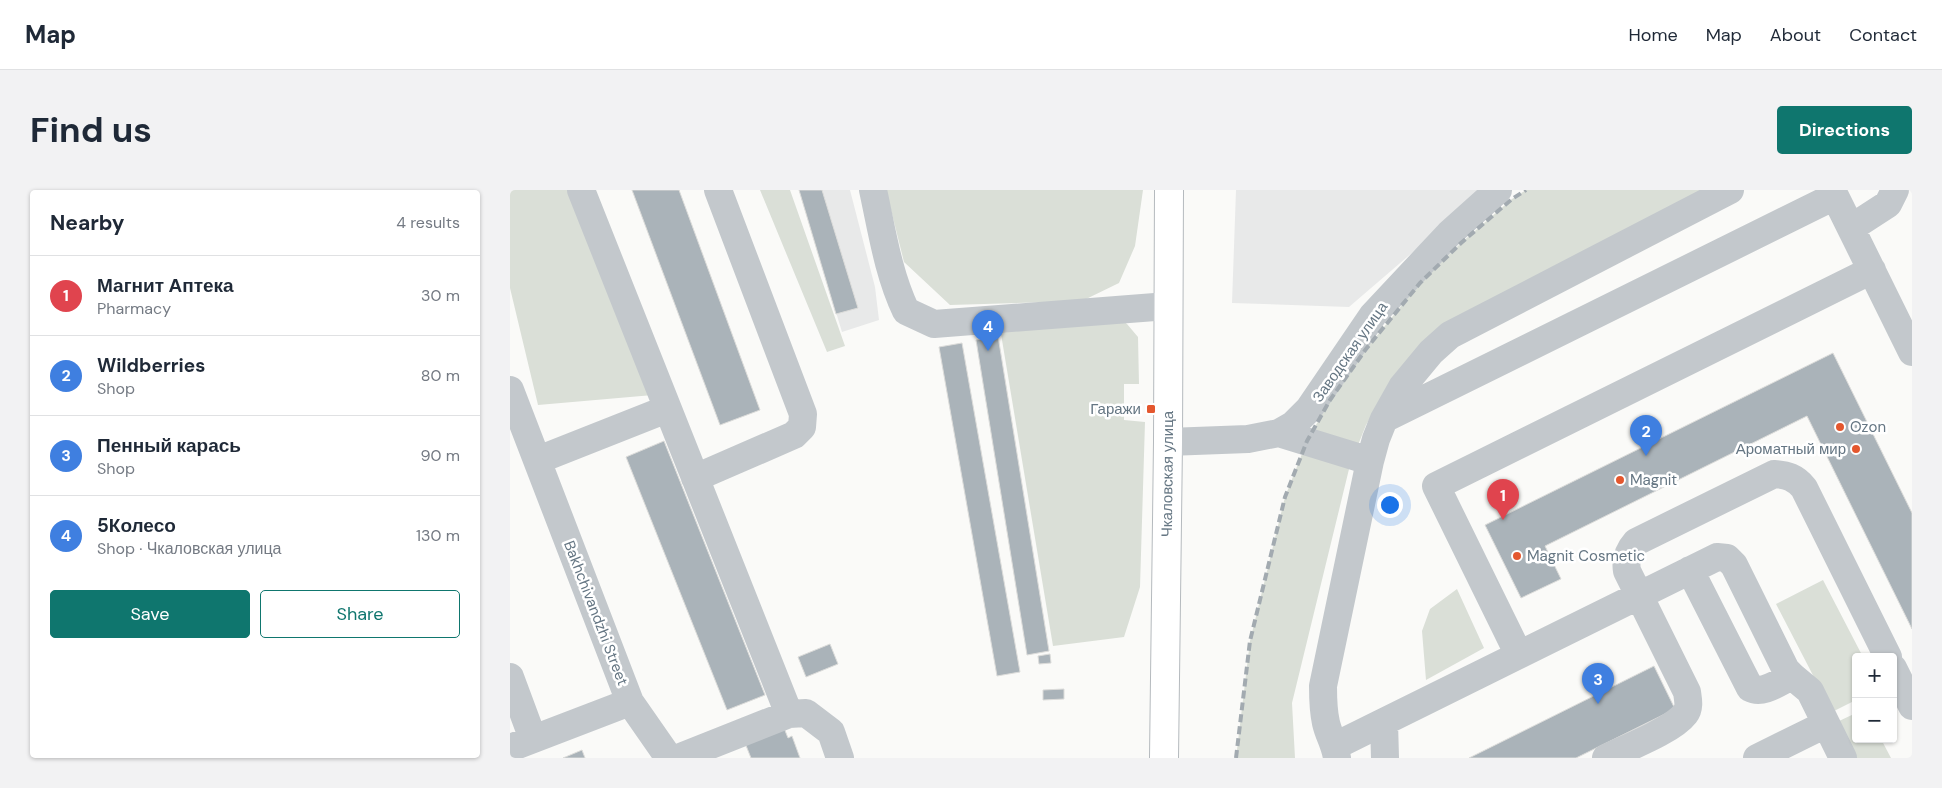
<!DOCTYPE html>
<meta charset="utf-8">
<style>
:root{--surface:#fff;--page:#f2f2f3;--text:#1f2937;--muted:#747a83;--line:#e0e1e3;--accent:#0f766e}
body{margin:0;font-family:"DM Sans",sans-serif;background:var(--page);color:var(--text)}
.controls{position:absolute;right:15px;bottom:15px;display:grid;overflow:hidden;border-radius:5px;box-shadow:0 1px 4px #0004}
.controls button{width:45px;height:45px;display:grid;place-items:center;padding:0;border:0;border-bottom:1px solid var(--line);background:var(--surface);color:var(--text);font:25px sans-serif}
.you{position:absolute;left:879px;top:314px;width:18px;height:18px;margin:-12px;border:4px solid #fff;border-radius:50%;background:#1a73e8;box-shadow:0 0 0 8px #1a73e833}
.badge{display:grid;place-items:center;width:32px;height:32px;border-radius:50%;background:var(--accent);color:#fff;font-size:16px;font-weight:700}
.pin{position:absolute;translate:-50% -41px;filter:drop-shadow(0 1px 2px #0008)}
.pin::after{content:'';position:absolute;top:26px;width:18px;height:15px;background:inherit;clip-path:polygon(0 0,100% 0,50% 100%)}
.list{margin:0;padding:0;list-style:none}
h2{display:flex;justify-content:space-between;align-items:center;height:65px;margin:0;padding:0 20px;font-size:21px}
h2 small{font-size:16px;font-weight:400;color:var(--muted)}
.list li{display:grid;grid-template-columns:32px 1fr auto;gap:15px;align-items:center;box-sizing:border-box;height:80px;padding:0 20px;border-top:1px solid var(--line)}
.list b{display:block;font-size:19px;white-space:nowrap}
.list p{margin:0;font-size:16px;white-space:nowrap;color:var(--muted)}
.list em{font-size:16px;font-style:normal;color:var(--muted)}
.actions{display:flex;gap:10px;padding:15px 20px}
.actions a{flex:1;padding:11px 0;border:1px solid var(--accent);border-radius:5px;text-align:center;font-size:18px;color:var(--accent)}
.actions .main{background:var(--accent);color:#fff}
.map{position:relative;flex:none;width:1402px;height:568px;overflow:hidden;border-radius:5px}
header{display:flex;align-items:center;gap:30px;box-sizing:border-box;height:70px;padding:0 25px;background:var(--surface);border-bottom:1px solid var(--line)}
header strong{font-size:24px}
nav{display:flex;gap:28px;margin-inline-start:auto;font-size:18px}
.intro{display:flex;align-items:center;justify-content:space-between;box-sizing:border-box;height:120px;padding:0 30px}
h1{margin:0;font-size:35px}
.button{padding:12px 22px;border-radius:5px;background:var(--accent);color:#fff;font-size:18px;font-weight:700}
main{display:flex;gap:30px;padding:0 30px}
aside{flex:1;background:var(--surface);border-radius:5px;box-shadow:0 1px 4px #0004}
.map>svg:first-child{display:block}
.built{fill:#e8e9e9}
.green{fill:#dadfd7}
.building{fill:#aab3b9;stroke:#dcdcda}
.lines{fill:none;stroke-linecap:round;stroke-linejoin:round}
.major-casing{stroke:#b5babe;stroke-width:30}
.minor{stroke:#c3c8cc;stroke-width:28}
.major{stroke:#fff;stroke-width:28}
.rail{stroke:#a2aab0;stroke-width:4;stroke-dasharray:8 4;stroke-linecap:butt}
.poi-dot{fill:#e4572e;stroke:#fff;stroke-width:2}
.labels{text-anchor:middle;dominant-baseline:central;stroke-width:5;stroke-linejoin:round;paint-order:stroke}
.street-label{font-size:15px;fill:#657683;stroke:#fff}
.poi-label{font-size:15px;fill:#657683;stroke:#fff;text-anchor:start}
</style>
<header>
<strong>Map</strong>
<nav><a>Home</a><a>Map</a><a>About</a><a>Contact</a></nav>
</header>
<div class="intro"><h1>Find us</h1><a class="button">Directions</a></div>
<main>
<aside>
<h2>Nearby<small>4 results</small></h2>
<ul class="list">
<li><span class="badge" style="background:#e0444e">1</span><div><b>Магнит Аптека</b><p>Pharmacy</p></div><em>30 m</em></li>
<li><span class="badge" style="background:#3f7fe0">2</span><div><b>Wildberries</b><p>Shop</p></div><em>80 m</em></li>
<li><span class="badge" style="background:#3f7fe0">3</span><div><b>Пенный карась</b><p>Shop</p></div><em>90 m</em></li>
<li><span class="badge" style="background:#3f7fe0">4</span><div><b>5Колесо</b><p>Shop · Чкаловская улица</p></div><em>130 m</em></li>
</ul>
<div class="actions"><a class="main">Save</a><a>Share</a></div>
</aside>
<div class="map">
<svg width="1402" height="568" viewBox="0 0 1402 568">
<rect width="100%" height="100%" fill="#fafaf8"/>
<path class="built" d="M289 0H340L365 97 369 130 332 142Z
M726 0H975L839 117 722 113Z"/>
<path class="green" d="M0 0H65L143 205 28 215 0 98Z
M250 0H280L335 156 317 162Z
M376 0H633L625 56 609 93 572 111 440 115 394 72Z
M1016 0H1201L883 190 856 235 840 275 782 513 785 568H726L740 451 775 307 797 251 820 210 856 159 910 93 951 53 1002 9Z
M610 129 617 134 628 147 629 194H614V230L635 232 630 397 614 447 543 456 490 138Z
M1313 390 1353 467H1346V510L1322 522 1266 414Z
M947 399 974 458 916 490 912 441 920 419Z
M1346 523V549H1371L1381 568H1345L1327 532Z"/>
<path class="building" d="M122 0H169L250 220 210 235Z
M289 0H312L348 118 326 124Z
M488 146 539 461 517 465 466 150Z
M452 153 510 482 487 486 429 157Z
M1323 163 1402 323V439L1297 226 1035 356 1051 389 1011 408 975 335Z
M154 251 255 505 217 520 116 267Z
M320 454 328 474 296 487 288 467Z
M540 464 541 473 529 474 528 466Z
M1144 476 1165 519 1066 568H959Z
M554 499V509L533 510V500Z
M274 538 278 548 282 546 290 568H241L235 553Z
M72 560 75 568H53Z"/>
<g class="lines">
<defs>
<g id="major">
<path id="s1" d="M654 568 658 252 659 0"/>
</g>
</defs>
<use href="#major" class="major-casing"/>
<path class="minor" d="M71 0 279 524
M363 0C372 41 378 83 396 121L424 134 658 116
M1322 0 1402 162
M1341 38 1378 14 1385 0
M0 200 120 512 159 568
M874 229 1325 6
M769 243 860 271
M658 252 738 249 769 243 783 235 799 219 863 125 939 44 988 0
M28 270 157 219
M185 288 284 245 292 237 293 224 208 0
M1180 380 1240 498C1253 505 1269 492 1282 486L1300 501 1333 568
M1009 465 926 296 1362 80
M1383 478 1402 516
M0 487 23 549
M874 532 875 568
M825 556 1207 367 1217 368 1224 375 1276 480 1282 486
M0 558 120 512
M168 568 279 524 296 523 321 542 330 568
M827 568C825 554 819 546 816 533 813 520 813 509 813 496L860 271 866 249 874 229 892 197 921 162 940 145 1220 0
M1096 568C1116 558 1162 541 1175 524 1180 518 1178 509 1177 502L1117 381C1115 369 1118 361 1126 352L1264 284C1277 285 1285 287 1294 298L1378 467
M1247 568 1316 534"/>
<use href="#major" class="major"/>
<path class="rail" d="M726 568 740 451 775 307 797 251 820 210 856 159 910 93 951 53 1002 9 1016 0"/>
</g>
<g class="poi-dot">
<rect x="636" y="214" width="10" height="10" rx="2.5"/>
<circle cx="1330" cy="237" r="5"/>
<circle cx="1346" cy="259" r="5"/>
<circle cx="1110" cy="290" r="5"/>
<circle cx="1007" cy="366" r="5"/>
</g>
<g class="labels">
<g class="street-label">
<text transform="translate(840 162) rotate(-55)">Заводская улица</text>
<text stroke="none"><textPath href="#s1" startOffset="284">Чкаловская улица</textPath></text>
<text transform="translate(86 423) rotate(69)">Bakhchivandzhi Street</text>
</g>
<g class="poi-label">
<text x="631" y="219" text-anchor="end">Гаражи</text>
<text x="1340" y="237">Ozon</text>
<text x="1336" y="259" text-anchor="end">Ароматный мир</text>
<text x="1120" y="290">Magnit</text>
<text x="1017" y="366">Magnit Cosmetic</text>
</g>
</g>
</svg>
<div class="controls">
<button>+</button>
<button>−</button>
</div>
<div class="you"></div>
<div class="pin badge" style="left:993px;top:330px;background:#e0444e">1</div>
<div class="pin badge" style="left:1136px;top:266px;background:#3f7fe0">2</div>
<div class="pin badge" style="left:1088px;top:514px;background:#3f7fe0">3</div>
<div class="pin badge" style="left:478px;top:161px;background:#3f7fe0">4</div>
</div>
</main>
